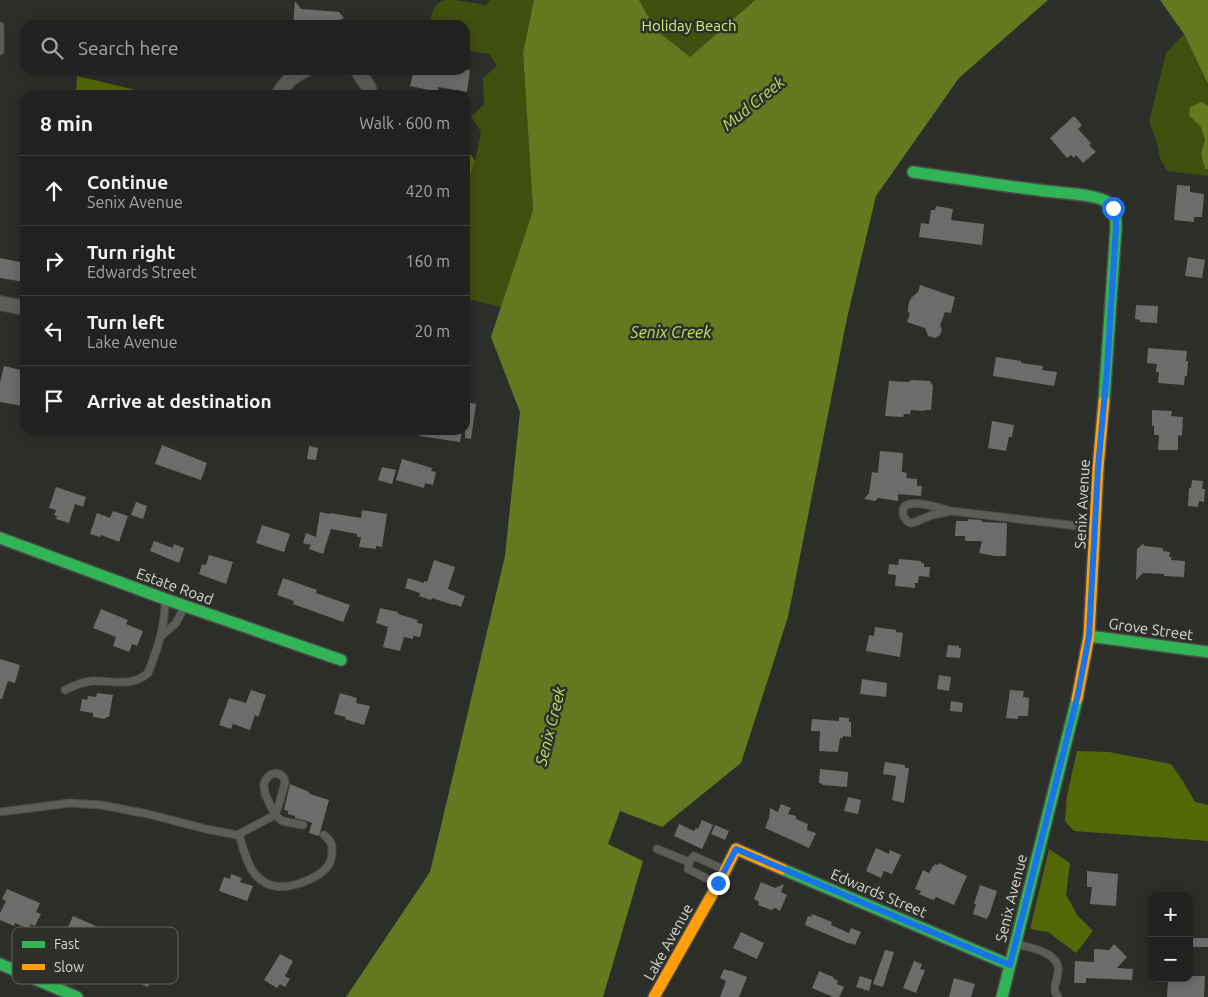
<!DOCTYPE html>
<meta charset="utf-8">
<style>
:root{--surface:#212220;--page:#292a29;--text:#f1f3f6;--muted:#a2a4a5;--line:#3e3f3e}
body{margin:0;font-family:Ubuntu,sans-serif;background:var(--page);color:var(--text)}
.controls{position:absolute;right:15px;bottom:15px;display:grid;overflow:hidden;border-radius:10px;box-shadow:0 2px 12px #0003}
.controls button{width:45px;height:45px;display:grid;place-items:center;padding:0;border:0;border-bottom:1px solid var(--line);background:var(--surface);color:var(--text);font:25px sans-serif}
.stop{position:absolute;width:15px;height:15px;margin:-11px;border:4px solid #1a73e8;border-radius:50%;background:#fff}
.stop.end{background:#1a73e8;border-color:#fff;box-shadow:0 1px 5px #0008}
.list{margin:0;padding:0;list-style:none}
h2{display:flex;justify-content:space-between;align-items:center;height:65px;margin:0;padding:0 20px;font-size:21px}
h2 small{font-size:16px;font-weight:400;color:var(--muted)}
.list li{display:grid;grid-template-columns:32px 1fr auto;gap:15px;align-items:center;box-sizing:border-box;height:70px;padding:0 20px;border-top:1px solid var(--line)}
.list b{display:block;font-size:19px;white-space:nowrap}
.list p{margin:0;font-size:16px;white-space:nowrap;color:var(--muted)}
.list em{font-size:16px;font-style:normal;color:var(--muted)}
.icon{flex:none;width:28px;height:28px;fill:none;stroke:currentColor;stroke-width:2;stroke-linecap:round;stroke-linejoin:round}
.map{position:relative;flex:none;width:1208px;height:997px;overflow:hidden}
.search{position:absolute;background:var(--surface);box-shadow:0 2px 12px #0003;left:20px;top:20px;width:450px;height:55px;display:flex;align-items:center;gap:12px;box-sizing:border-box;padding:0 18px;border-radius:15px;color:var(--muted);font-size:19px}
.panel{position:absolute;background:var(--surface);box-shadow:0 2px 12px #0003;left:20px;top:90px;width:450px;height:345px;border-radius:15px}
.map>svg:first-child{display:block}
.green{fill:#404f0e}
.forest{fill:#546707}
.water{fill:#64791f}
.building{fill:#6c6d6a}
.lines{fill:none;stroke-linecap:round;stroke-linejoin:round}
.lane-casing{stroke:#4b4c4a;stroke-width:9}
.street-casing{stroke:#4b4c4a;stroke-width:16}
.fast-casing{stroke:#4b4c4a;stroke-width:14}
.slow-casing{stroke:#4b4c4a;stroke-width:14}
.lane{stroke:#5c5c59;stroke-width:7}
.street{stroke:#5c5c59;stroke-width:14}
.fast{stroke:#30b455;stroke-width:11}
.slow{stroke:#ff9f0a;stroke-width:11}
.route{stroke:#1a73e8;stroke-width:6}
.labels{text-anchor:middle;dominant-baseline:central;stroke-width:5;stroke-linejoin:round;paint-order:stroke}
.park-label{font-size:15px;fill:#d1f278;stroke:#2d2f29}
.street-label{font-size:15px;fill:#d7d8d4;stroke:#2d2f29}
.water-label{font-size:16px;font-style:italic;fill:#c1e267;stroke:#2d2f29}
.key{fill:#2d2f29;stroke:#60625c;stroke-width:1}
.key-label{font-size:14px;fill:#d7d8d4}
</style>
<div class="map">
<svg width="1208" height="997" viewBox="0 0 1208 997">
<rect width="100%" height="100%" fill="#2c2e2a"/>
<path class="green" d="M444 0H455L486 5 490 0H534L523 52 533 210 501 307 465 298V192L475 161 481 132 471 116 484 105 483 78 497 66 489 54 465 50V25H430C431 15 433 4 444 0Z
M639 0H755L690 57 655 29Z
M1184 34 1208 84V176L1167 171 1160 158 1156 140 1149 122 1166 53Z"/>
<path class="forest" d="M77 76 157 95H76Z
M467 149 475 161 465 192V150Z
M1077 751 1109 752 1171 764 1183 781 1195 802 1208 805V841L1074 831 1065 821 1067 795Z
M1049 849 1070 863 1066 895 1078 916 1093 931 1076 953 1048 932 1030 929Z"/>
<path class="water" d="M534 0H639L655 29 690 57 755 0H1048L959 78 876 196 847 318 788 617 741 763 662 827 620 811 608 844 643 861 603 997H346L430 872 505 556 520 412 491 337 533 210 523 52Z
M1160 0H1208V84L1184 34Z
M1202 102 1208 106V169H1205L1201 154 1205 140 1201 127 1189 115 1190 107Z"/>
<path class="building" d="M295 1 301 9 339 12 344 18 340 20V25H293Z
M414 70 434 74V70H470L467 92 438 87V92L410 86Z
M1074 116 1082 125 1078 129 1091 143 1089 145 1096 152 1083 163 1076 155 1074 158 1071 155 1067 158 1050 138Z
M1177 185 1190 186V192L1204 194 1202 217H1194V222L1174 220Z
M936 206 953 209 951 220 984 224 982 245 919 237 921 223 929 224 931 210H935Z
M1188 257 1205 260 1202 278 1185 276Z
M0 258 25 263V282L0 278Z
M920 285 955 297 951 313 945 312 940 326 942 329 940 335 935 338 928 336 925 328 907 322 910 313 908 312V306L911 298 918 292Z
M1136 305 1158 306 1157 323 1140 322V320L1135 319Z
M1148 348 1187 351 1186 361H1188L1187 376H1185L1184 385 1158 383 1159 372H1156L1157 364 1147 363Z
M996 357 1021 361V363L1043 366 1042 370 1057 372 1054 386 993 376Z
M4 366 25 371V390L22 406 0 402V383Z
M911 380 930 381 933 386 931 410H925L924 411 911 410 910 414H904L903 417 885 416 889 381 909 382Z
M465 402 476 404 471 439 465 438Z
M1152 410 1172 411 1171 416 1183 417 1182 436 1178 435V450H1158L1159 435H1154V426H1152Z
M992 421 1014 425 1012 437H1009L1006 451 988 448Z
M420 430H462L460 442 420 436Z
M162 445 207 463 201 480 155 464Z
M309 446 318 448 316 460 307 459Z
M880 451 903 453 902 472 907 473 906 478 917 479V486H922L921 496 898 494V501L878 498 875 501 864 499 869 493 872 472 878 473Z
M402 459 432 468 431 471 436 472 433 485 425 483 424 488 396 480Z
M382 467 396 470 392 484 378 480Z
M1192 480 1203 481 1202 489H1205L1204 502 1199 501 1198 507 1188 506 1189 488H1191Z
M56 487 86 497 83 507 75 504 69 523 56 519 57 516 54 515 56 510 49 508Z
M136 502 147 506 143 519 131 515Z
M362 510 387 514 382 547 376 546V549L359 547 361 537H357V534L331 529 323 554 309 549 311 545 303 543 306 533 316 537 320 512 330 514V513L361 518Z
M113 511 128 516 119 542 101 535 100 537 90 534 97 513 110 518Z
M968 519 982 520V522L1007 523 1006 556H995L979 553 982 541H965V536H955L956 521H968Z
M262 525 290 534 284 552 256 543Z
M154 541 173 548 174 544 184 548 179 563 150 551Z
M1143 544 1145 546 1163 548V551L1170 552 1169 557H1172L1171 560 1185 561 1184 577 1164 576V574L1143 573 1136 580 1137 549Z
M209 555 233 562 226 584 199 574 202 564 206 565Z
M899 559 921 561V563H924V567H930L929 577 919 576 918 583H915V588L895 586 896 575 888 574 889 564 898 565Z
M434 560 455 567 448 589 465 596 461 607 453 604V605L432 598 431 600 419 596 420 593 405 588 408 578 424 583V581L427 582Z
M283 578 317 590 316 593 350 605 343 622 293 604 294 601 277 595Z
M380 608 398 612V614L418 620 417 623 423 624 420 637 413 636V639L404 637 400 651 383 647 388 627 376 623Z
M101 609 128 620 126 624 143 631 137 646 132 644 129 652 113 646 116 637 93 628Z
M875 627 896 630V632L903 633 900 657 866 651 869 635 874 636Z
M948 645 959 646V648H961L960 658 946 657Z
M0 659 20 665 15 683 8 681 2 699H0Z
M939 675 951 677 949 691 937 689Z
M862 679 887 683 886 697 860 694Z
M251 690 266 695 259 715 258 717 255 715 250 730 233 724 231 729 219 725 229 698 246 703Z
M1010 690 1024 691 1023 697 1029 698 1028 716H1018V719L1006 718Z
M97 693 113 695 109 717H106L105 719 93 717V713L80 711 82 699 87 700 88 696 96 697Z
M340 693 357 698 356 703 370 706 364 725 345 719 346 717 334 714Z
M951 701 963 703 962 712 950 711Z
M839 717 849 718V722H851V737L843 736V738H840L838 752 819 751 820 731H811L812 719 839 721Z
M885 762 905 765V768H909L904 803 892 800 896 776 883 774Z
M820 769 848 772 847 787 822 785 823 784 819 783Z
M290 784 309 792 310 794 329 800 319 836 309 833 312 823 304 820 295 818V816L288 814V811L284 810Z
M848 797 861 800 858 814 844 811Z
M781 804 791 808 788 814 796 816V819L808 824 807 830 816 833 809 848 765 828 769 818 770 808 778 812Z
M702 820 713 825 702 849 674 836 679 824 694 831 696 828 698 829Z
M715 825 729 831 725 840 711 834Z
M876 848 889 854 890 850 901 855 892 874 884 871 881 878 866 871Z
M939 863 967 876 954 905 936 897 934 900 930 899 919 894 921 891 915 889 923 870 929 873 933 866H934L935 864 938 865Z
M1087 871 1118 874 1116 906 1090 904 1092 887H1087Z
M231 874 242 878 240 882 253 886 247 901 219 891 224 877 230 879Z
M761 882 775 888 784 884 781 892 787 895 780 911 775 908 771 910 758 905 759 902 754 899Z
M980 885 997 891 989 916H988L987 919 973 914 976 904H974Z
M7 889 40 903 36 912 41 914 35 926 31 924 29 929 15 923 14 926 0 920V913L6 901 2 899Z
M812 914 832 922 831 925 849 933 851 928 861 932 855 945 851 943 850 944 805 925 808 916 811 917Z
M73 916 114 934 110 943 105 941 98 957 62 941Z
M741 932 764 943 757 959 733 948Z
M1189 938H1208V947H1189Z
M1114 944 1127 957 1117 968 1133 969 1132 980 1086 978V983H1074L1075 961 1094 962V949L1109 950Z
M885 950 894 952 883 987 873 984Z
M141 954 153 959 156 966 148 987 134 981 135 979 125 975 132 961 137 963Z
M280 954 293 961 285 976 290 979 285 987 280 984 277 988 264 980Z
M914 961 922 964 920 969 925 970 916 993 903 988Z
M724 969 730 971H732L747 977 739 997H720L726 981 720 978Z
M819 971 833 977V978L838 981 837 984 844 987 839 997H833L812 988Z
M860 976 872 980 869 991 856 987Z
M1189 976H1205L1204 997H1167L1168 981H1179V978H1189Z
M954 978 975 984 971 997H949Z"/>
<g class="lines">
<defs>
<path id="lane" d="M0 26V51
M951 511C942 509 906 496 903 510 902 515 905 520 910 523L915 522 932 515 951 511 1095 528
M161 636 176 623 185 606
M65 690C75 685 84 681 95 681 113 681 133 687 148 673 157 650 165 627 165 602
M0 812 70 803 101 805 148 814 206 829 237 835 240 838C244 850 247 865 255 874 260 880 267 885 275 886 290 889 318 879 328 866 331 862 332 857 332 851 333 844 330 840 324 835
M237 835 275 815 279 804 285 783 284 778 281 775 276 773 272 774 269 776 266 779 264 784 265 794 275 815 282 821 303 825
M657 849 689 862
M716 883 688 869 689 862 694 856 725 870
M1016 944C1028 947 1054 951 1058 966 1059 971 1057 977 1056 982 1054 988 1054 992 1058 997"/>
<path id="street" d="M357 70 368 86 371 95
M278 95C286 82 291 77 305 70
M0 303 25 308"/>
<path id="fast" d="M913 172C955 178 996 185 1038 190 1055 193 1096 193 1109 203 1116 209 1116 220 1116 228L1104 401
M0 538 165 599 341 660
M1089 636 1208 652
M782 869 1010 965
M0 964 77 997
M1002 997 1077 699"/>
<path id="slow" d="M1077 699 1089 636 1098 468 1104 401
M654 997 722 877 736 849 782 869"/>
</defs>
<use href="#lane" class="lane-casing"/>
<use href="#street" class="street-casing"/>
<use href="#fast" class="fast-casing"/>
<use href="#slow" class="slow-casing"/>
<use href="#lane" class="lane"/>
<use href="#street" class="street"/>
<use href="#fast" class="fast"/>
<use href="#slow" class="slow"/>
</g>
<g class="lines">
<path class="route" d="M718 883 736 849 1010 965 1078 694 1089 636 1098 468 1107 370 1116 228V217L1113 208"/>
</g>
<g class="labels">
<g class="park-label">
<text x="689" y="25">Holiday Beach</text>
</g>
<g class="street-label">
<text transform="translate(1082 504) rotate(-87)">Senix Avenue</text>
<text transform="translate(175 586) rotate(20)">Estate Road</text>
<text transform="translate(1151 629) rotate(8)">Grove Street</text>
<text transform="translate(879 893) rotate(23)">Edwards Street</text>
<text transform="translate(1011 898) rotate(-76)">Senix Avenue</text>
<text transform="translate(668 942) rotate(-61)">Lake Avenue</text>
</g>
<g class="water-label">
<text transform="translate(753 103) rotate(-39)">Mud Creek</text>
<text x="671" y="332">Senix Creek</text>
<text transform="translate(550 726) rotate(-76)">Senix Creek</text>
</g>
</g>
<rect x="12" y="927" width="166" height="57" rx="8" class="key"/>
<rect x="22" y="941" width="23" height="7" fill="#30b455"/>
<rect x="22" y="964" width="23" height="6" fill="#ff9f0a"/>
<g class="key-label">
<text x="54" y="949">Fast</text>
<text x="54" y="972">Slow</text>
</g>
</svg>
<div class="controls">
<button>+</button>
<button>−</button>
</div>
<div class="stop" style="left:1113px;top:208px"></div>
<div class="stop end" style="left:718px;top:883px"></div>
<div class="search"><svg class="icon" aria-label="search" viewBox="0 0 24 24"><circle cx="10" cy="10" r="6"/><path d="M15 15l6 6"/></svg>Search here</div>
<section class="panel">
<h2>8 min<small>Walk · 600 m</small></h2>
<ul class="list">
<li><svg class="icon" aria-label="ahead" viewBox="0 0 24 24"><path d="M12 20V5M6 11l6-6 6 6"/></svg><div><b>Continue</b><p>Senix Avenue</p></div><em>420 m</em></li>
<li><svg class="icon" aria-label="right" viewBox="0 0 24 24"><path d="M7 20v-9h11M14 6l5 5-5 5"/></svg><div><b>Turn right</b><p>Edwards Street</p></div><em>160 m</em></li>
<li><svg class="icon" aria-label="left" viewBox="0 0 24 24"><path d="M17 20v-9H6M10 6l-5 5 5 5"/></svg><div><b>Turn left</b><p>Lake Avenue</p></div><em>20 m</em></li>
<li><svg class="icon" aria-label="arrive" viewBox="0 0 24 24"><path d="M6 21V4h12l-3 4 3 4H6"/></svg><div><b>Arrive at destination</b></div></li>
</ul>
</section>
</div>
